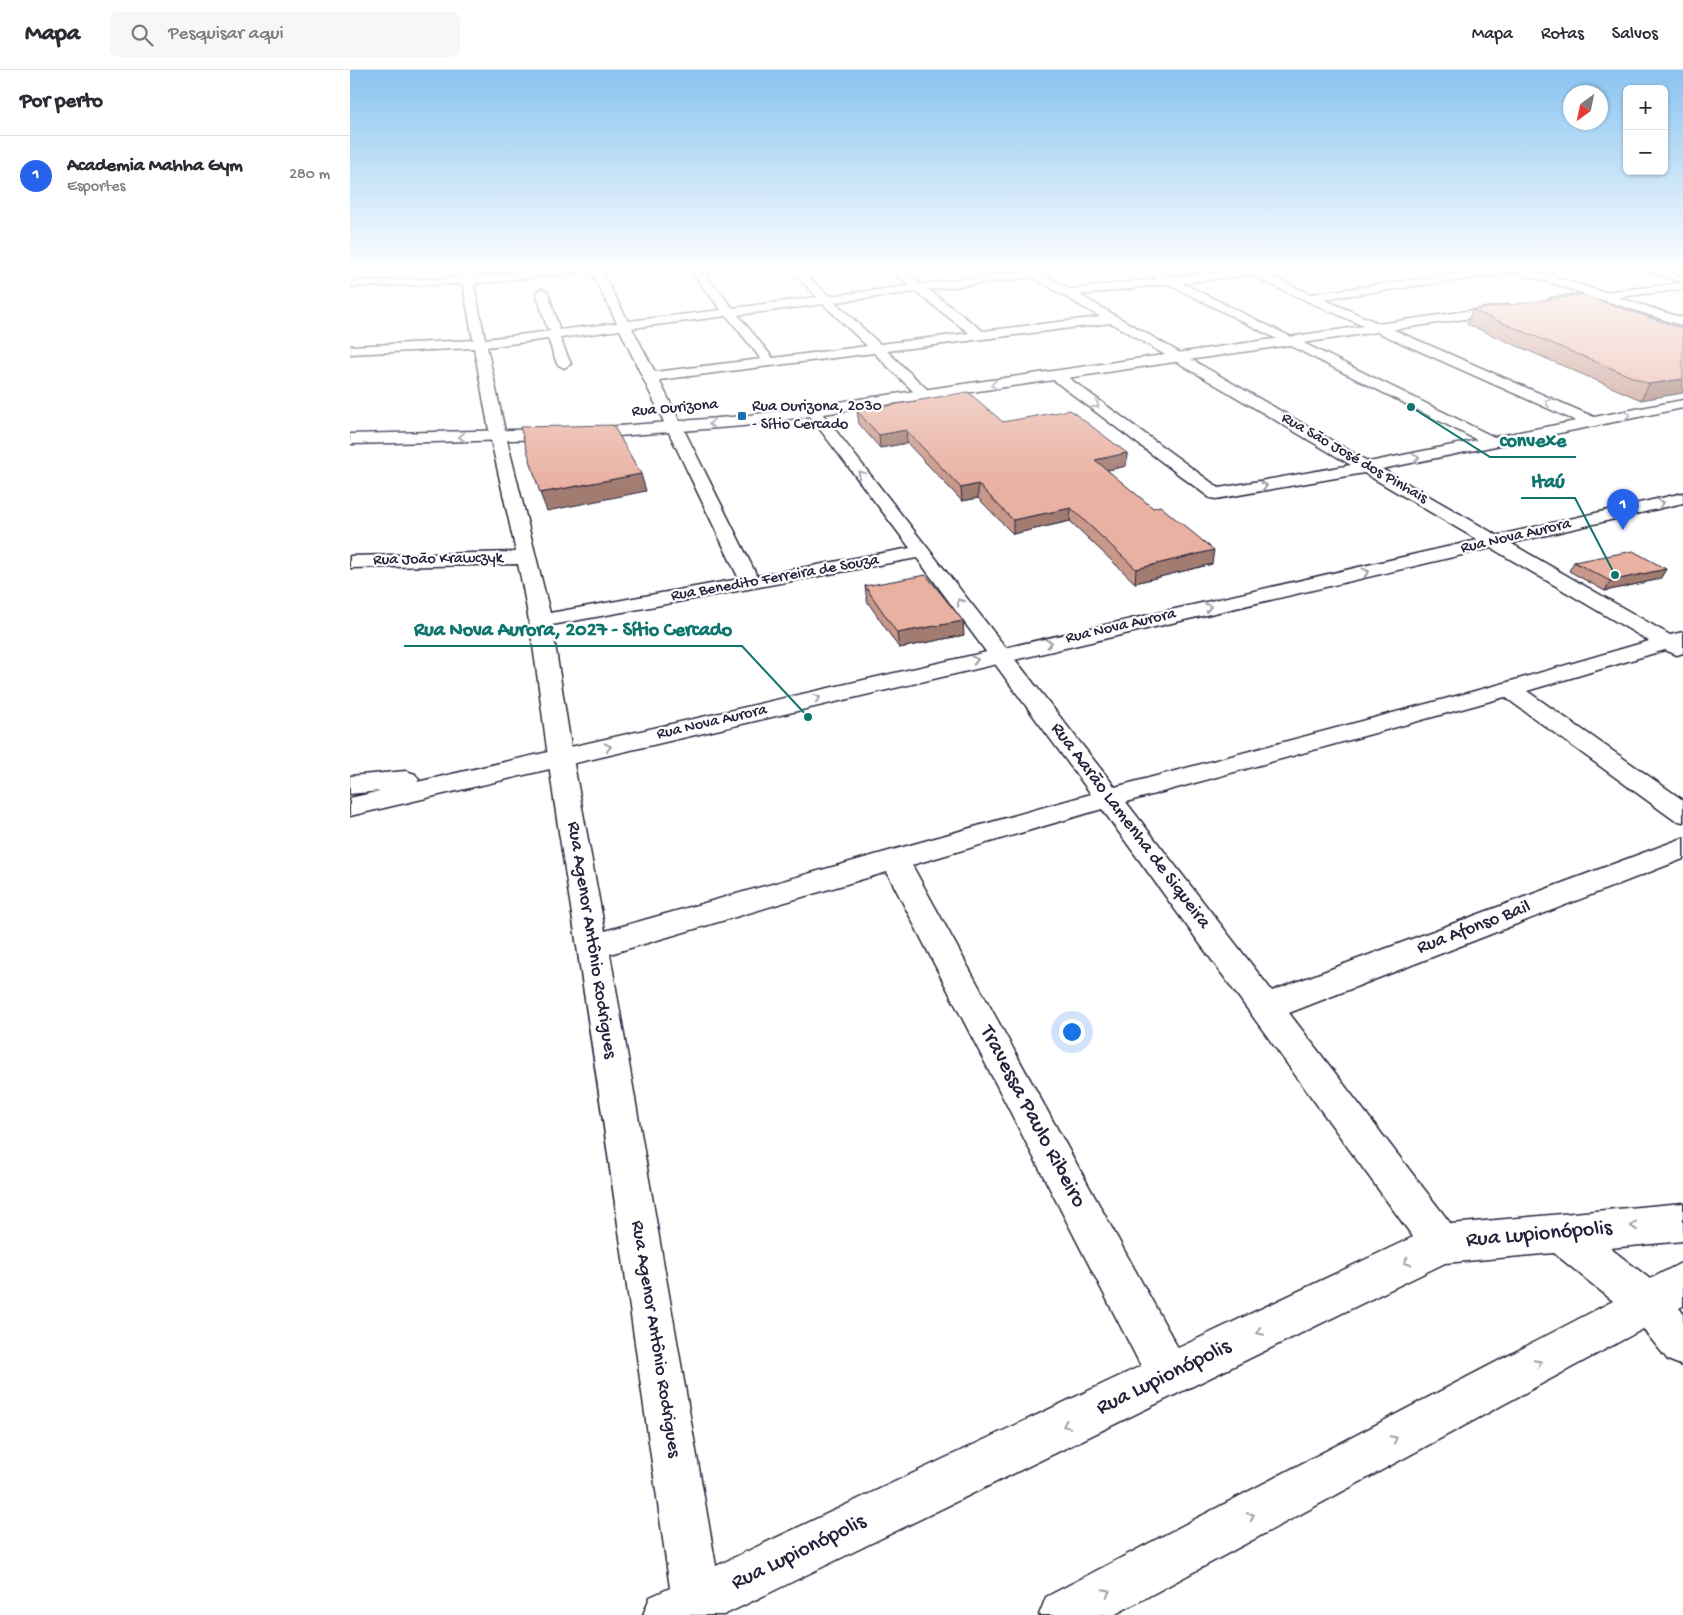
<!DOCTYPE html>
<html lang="pt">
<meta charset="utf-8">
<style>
:root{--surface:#fff;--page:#f7f7f7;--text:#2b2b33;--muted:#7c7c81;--line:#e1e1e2;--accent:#2563eb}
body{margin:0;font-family:"Gochi Hand",sans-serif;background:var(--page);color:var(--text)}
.controls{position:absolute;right:15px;top:15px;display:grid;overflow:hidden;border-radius:8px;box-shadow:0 1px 4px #0004}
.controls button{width:45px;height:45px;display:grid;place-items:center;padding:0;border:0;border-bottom:1px solid var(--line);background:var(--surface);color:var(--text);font:25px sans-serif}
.compass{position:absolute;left:1213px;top:15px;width:45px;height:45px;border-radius:50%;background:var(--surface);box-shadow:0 1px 4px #0004;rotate:213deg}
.you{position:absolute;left:721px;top:961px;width:18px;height:18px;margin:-12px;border:4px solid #fff;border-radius:50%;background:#1a73e8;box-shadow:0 0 0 8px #1a73e833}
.badge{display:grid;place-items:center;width:32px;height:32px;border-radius:50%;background:var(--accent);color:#fff;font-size:16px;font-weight:700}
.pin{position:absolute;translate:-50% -41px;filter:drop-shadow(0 1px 2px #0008)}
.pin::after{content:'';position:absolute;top:26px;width:18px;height:15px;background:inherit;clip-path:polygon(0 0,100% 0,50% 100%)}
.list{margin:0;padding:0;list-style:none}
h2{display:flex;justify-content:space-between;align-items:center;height:65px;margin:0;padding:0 20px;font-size:21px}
h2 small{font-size:16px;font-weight:400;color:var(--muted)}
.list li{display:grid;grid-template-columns:32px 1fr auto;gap:15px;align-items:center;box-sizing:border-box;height:80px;padding:0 20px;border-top:1px solid var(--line)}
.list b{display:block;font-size:19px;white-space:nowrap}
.list p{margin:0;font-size:16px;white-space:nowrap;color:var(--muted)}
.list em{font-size:16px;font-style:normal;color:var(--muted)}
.icon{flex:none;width:28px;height:28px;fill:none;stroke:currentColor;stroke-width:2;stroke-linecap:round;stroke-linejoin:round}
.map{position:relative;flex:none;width:1333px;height:1545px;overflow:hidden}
header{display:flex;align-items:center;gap:30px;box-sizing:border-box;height:70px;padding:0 25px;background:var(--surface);border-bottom:1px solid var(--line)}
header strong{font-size:24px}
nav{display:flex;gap:28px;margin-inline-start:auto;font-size:18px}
.search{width:350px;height:45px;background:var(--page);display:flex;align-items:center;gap:12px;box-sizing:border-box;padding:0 18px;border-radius:8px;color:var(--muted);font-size:19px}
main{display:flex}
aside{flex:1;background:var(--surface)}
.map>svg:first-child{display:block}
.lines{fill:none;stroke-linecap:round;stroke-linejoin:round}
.minor-casing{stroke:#22223b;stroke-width:3}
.major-casing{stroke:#22223b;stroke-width:3}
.minor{fill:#fff;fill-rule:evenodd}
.major{fill:#fff;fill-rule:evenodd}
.wall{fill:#c8988a;stroke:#22223b}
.shaded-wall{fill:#a37c71;stroke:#22223b}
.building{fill:#e9b1a1;stroke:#22223b}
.oneway{stroke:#9c9ca7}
.poi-dot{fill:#1f6fb2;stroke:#fff;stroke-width:2}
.labels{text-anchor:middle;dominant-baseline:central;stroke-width:4.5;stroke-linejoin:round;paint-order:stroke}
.far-poi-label{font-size:16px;fill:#22223b;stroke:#fff;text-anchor:start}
.far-street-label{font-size:16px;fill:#22223b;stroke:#fff}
.street-label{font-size:19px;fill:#22223b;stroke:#fff}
.near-street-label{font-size:22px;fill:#22223b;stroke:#fff}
.leader{fill:none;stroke:#0f766e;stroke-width:2}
.callout-dot{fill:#0f766e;stroke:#fff;stroke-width:2}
.callout-label{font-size:20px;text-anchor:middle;font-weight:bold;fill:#0f766e;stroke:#fff;stroke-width:4.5;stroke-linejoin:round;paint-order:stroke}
</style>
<header>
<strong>Mapa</strong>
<div class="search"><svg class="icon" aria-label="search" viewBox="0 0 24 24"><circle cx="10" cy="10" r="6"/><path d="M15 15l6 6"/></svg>Pesquisar aqui</div>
<nav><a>Mapa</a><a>Rotas</a><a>Salvos</a></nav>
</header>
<main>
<aside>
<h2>Por perto<small></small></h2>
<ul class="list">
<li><span class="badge">1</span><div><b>Academia Mahha Gym</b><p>Esportes</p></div><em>280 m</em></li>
</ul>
</aside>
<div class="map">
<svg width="1333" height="1545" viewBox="0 0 1333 1545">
<rect width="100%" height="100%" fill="#fff"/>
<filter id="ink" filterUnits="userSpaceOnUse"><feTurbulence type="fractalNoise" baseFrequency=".02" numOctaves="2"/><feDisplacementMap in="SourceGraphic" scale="10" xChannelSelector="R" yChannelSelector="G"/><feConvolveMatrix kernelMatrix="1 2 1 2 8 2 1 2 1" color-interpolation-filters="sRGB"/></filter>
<g filter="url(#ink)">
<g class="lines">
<defs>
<path id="minor" d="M110 198H120L122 207 212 198H250L278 251 371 240 339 198H349L383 238 467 227 438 198H449L479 226 559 216 538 198H549L571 214 673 201 670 198H682L720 219 807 209 789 198H802L821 207 889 199 888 198H915L916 200 913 203 961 224 1148 198H1177L1333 248V256L1167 202 973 229 1244 347 1333 330V338L1032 399 1320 565 1333 562V583L1327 585 1315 580 1177 621 1333 730V752L1324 750 1155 627 776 732 922 921 1333 768V789L939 943 1101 1154 1333 1133V1171L1260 1178 1300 1209 1333 1192V1236L1329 1238 1333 1243V1296L1318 1290 1293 1259 764 1545H689L696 1527 1263 1231 1204 1183 1095 1193 374 1545H293L300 1527 320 1518C283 1264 249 1009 208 756 194 669 187 580 168 494L0 498V486L166 482 140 366 124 278 0 284V276L123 270 113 214 0 217V211L111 208ZM241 201 267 253 208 260 209 258 198 222 192 219 186 222 197 258 201 261 135 269 124 214ZM899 205 1226 351 1144 367 832 213ZM682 207 750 247 633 261 579 220ZM818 214 1127 370 1019 392 730 225ZM566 222 619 263 530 274 485 232ZM473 234 517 276 423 288 388 245ZM377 246 411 289 305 302 282 258ZM761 253 1001 395 869 418 712 303H702L700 306 702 309 860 428 866 429 1014 403 1299 571 1151 614 765 717 468 338 463 337 456 341 560 478 407 506 309 310 524 283 569 327H579L581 324 579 321 537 281ZM270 260 389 509 200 543 156 366 137 277 198 269 207 294 214 298 221 294 210 268ZM567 488 741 724 255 861 223 689 202 555ZM752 739 1063 1167 828 1278 562 795ZM537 802 791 1296 366 1496 260 884Z"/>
<path id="major" d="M1290 198H1306L1333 206V212L1291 200Z
M1333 213V219L1201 236 1195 232 1201 228Z
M1158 235 1164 239 1162 242 393 356 244 368 0 374V364L244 358 393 346Z
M1333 423V433L0 746V728L30 721 0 724V706L56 701 65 704 69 710 67 712Z"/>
</defs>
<use href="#minor" class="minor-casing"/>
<use href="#major" class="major-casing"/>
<use href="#minor" class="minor"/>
<use href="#major" class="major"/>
</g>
<path class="wall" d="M1122 240 1333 259 1291 330 1117 254Z
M507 341 653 352 777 383 776 396 757 400 862 494 785 513 720 451 663 464 628 428 612 431 557 373 530 378 509 354Z
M1224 492 1316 499 1310 509 1255 521 1219 501Z
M515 516 614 565 549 578 517 531Z"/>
<path class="shaded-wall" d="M1333 309V323L1291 330 1299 314Z
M556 360 557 373 530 378 529 365Z
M777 383 776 396 744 403 745 390Z
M291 404 296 421 197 441 190 423Z
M628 414V428L612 431 611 418Z
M721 438 720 451 663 464V450Z
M864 480 862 494 785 513 786 499Z
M1316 499 1310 509 1255 521 1260 511Z
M613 551 614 565 549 578 547 563Z"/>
<path class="building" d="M1232 225 1333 259V309L1299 314 1122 240Z
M618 322 653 352 720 340 777 383 745 390 803 438 810 436 864 480 786 499 721 438 663 450 628 414 611 418 556 360 529 365 507 341Z
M263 355 291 404 190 423 170 357Z
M1283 481 1316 499 1260 511 1224 492Z
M576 505 613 551 547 563 515 516Z"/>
<defs><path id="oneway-chevron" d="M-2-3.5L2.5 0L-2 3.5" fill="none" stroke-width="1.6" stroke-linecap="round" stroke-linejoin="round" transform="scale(1.25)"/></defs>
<g class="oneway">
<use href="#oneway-chevron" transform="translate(644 315) rotate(172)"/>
<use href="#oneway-chevron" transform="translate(1198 332) rotate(-156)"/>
<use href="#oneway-chevron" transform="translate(746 335) rotate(37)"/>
<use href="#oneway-chevron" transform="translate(1277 345) rotate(-11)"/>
<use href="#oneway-chevron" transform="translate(362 354) rotate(174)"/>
<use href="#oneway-chevron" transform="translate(112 367) rotate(179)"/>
<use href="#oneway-chevron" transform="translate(1066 388) rotate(-11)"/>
<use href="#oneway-chevron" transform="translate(511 404) rotate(-127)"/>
<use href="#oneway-chevron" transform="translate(914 416) rotate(-10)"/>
<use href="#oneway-chevron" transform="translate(1311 433) rotate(-13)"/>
<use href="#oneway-chevron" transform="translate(1016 502) rotate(-13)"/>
<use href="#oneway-chevron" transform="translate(610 532) rotate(-128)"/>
<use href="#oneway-chevron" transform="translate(858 537) rotate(-13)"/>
<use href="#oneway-chevron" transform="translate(699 573) rotate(-13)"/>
<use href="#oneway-chevron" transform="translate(625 590) rotate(-13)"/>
<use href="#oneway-chevron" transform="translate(467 628) rotate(-13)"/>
<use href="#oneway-chevron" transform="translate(258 677) rotate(-13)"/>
<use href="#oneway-chevron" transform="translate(1284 1156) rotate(175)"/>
<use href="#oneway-chevron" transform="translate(1057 1192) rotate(154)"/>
<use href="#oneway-chevron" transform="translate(910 1262) rotate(154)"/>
<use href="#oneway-chevron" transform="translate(1188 1293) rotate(-28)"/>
<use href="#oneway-chevron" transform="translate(716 1355) rotate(154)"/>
<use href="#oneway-chevron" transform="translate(1044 1369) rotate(-28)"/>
<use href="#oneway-chevron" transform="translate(901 1446) rotate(-28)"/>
<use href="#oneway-chevron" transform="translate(757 1522) rotate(-28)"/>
</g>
</g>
<linearGradient id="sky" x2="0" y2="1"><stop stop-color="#89c3f0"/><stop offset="0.48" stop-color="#fff"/><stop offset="1" stop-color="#fff" stop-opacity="0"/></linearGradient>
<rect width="1333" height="414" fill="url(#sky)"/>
<rect class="poi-dot" x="387" y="341" width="10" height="10" rx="2.5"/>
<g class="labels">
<g class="far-poi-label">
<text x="402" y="337">Rua Ourizona, 2030<tspan x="402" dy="18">- Sítio Cercado</tspan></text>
</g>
<g class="far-street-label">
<text transform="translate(325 339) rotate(-5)">Rua Ourizona</text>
<text transform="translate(1004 389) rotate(30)">Rua São José dos Pinhais</text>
<text transform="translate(1166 467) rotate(-13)">Rua Nova Aurora</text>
<text transform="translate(88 490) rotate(-1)">Rua João Krawczyk</text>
<text transform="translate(425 509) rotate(-10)">Rua Benedito Ferreira de Souza</text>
<text transform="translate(771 557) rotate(-13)">Rua Nova Aurora</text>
<text transform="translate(362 653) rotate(-13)">Rua Nova Aurora</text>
</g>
<g class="street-label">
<text transform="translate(780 756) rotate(53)">Rua Aarão Lamenha de Siqueira</text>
<text transform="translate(1124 858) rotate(-21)">Rua Afonso Bail</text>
<text transform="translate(241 870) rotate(81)">Rua Agenor Antônio Rodrigues</text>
<text transform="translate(305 1269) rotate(81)">Rua Agenor Antônio Rodrigues</text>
</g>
<g class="near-street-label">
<text transform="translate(682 1047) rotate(62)">Travessa Paulo Ribeiro</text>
<text transform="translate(1189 1165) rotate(-5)">Rua Lupionópolis</text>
<text transform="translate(814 1308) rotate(-26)">Rua Lupionópolis</text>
<text transform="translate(449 1483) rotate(-26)">Rua Lupionópolis</text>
</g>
</g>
<path class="leader" d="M1061 337L1140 387H1226M1265 505L1225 428H1171M458 647L392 576H54"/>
<g class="callout-dot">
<circle cx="1061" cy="337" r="5"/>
<circle cx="1265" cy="505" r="5"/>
<circle cx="458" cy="647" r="5"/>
</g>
<g class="callout-label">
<text x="1183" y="376">convexe</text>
<text x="1198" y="417">Itaú</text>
<text x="223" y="565">Rua Nova Aurora, 2027 - Sítio Cercado</text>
</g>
</svg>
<div class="controls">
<button>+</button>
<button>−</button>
</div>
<svg class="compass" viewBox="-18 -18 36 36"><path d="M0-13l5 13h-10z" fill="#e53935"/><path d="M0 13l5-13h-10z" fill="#7c7c81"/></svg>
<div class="you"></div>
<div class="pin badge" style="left:1273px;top:460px">1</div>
</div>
</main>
